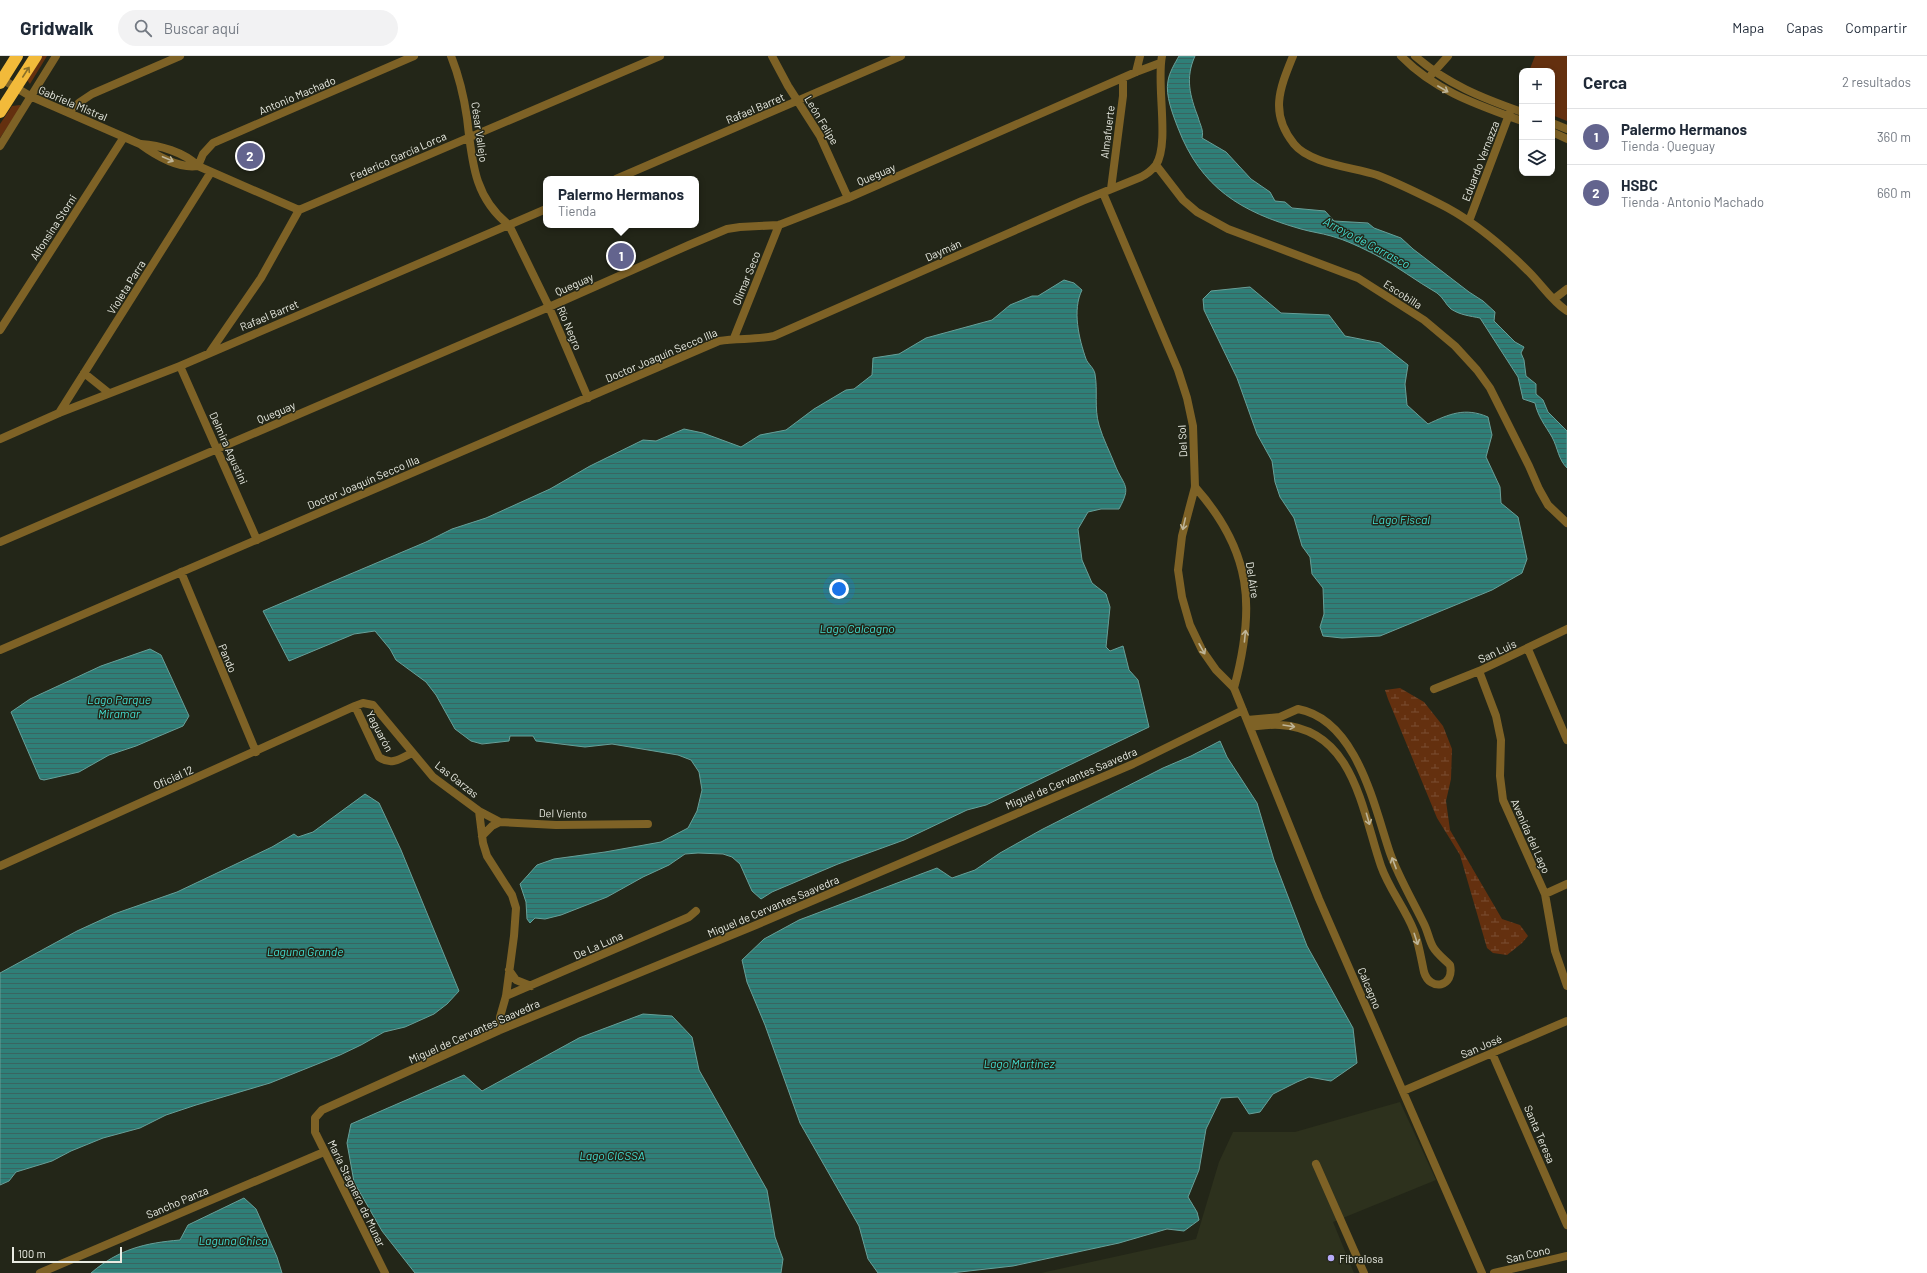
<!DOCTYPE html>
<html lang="es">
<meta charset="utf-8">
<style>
:root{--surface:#fff;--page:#f2f2f3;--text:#1f2937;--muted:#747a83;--line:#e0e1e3;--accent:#63648e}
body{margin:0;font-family:Barlow,sans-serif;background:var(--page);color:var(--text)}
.controls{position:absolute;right:12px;top:12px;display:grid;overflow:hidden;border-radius:8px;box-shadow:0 2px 6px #0003}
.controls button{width:36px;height:36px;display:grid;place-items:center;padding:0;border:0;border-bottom:1px solid var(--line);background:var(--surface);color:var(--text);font:20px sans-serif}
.scale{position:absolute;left:12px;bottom:10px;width:110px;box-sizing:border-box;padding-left:4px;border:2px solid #e9ebe2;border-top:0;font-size:11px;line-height:14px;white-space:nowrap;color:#e9ebe2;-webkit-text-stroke:3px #232618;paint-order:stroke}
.you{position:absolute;left:839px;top:533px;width:14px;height:14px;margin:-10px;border:3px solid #fff;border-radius:50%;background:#1a73e8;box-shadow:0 0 0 6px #1a73e833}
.badge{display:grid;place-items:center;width:26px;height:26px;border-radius:50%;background:var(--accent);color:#fff;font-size:13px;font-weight:700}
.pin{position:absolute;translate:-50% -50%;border:2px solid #fff;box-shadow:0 1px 4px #0006}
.popup{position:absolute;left:543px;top:120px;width:156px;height:52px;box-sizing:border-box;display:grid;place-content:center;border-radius:8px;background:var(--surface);filter:drop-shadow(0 1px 3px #0005);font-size:13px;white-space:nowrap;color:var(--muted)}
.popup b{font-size:15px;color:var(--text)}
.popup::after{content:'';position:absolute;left:50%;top:100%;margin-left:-8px;border:8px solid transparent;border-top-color:var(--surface)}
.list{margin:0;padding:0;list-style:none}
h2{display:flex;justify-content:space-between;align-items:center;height:52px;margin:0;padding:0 16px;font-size:17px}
h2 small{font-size:13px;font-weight:400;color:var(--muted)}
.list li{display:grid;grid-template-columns:26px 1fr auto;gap:12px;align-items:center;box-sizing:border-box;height:56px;padding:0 16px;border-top:1px solid var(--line)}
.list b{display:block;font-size:15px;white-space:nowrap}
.list p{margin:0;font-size:13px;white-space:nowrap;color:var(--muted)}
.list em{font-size:13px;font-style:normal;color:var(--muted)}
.icon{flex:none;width:22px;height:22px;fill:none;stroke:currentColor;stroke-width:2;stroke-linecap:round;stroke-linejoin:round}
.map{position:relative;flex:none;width:1567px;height:1217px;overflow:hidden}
header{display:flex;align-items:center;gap:24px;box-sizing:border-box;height:56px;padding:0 20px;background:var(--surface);border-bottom:1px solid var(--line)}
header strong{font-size:19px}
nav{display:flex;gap:22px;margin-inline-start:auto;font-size:14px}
.search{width:280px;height:36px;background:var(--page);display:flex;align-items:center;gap:10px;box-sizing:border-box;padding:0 14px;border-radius:22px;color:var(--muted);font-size:15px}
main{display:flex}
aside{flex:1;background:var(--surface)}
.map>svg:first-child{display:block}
.built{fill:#2d311d}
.grass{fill:#64300f}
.wetland{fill:url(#wetland-marsh)}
.water{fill:url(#water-rules);stroke:#679f98}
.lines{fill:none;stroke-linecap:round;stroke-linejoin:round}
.street{stroke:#7e6226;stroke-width:8}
.highway{stroke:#f2ba3a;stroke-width:12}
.oneway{stroke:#8a7029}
.oneway2{stroke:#beb497}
.poi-dot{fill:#b7abf8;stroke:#232618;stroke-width:1.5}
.labels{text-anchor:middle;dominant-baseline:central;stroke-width:3;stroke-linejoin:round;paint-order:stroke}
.street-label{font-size:11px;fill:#e9ebe2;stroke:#232618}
.poi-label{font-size:11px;fill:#e9ebe2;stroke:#232618;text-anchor:start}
.water-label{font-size:12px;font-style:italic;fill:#42ddd1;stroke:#232618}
</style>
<header>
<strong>Gridwalk</strong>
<div class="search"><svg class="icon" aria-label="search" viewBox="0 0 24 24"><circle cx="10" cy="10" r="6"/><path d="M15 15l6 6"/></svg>Buscar aquí</div>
<nav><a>Mapa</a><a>Capas</a><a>Compartir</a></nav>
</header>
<main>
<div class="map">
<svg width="1567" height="1217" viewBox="0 0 1567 1217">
<defs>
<pattern id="wetland-marsh" width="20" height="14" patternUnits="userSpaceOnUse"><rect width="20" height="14" fill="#64300f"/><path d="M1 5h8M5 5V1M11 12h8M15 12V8" fill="none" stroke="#7a4e32"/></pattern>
<pattern id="water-rules" width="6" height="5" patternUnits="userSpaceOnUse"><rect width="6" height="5" fill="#2f7f78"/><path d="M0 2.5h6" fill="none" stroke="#396561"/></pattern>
</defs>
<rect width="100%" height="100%" fill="#232618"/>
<path class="built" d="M1400 1046 1436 1124 1333 1166 1354 1217H1041L1196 1183 1219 1106 1233 1076H1295Z"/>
<path class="grass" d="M42 0H47L30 28 27 24Z
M1535 0H1567V65L1552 59V15H1529Z
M20 49 21 51 0 82V68L12 50Z"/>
<path class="wetland" d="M1400 632 1424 646 1443 670 1452 693 1451 723 1446 745 1450 774 1502 863 1520 869 1528 880 1522 887 1507 899 1493 897 1487 892 1460 799 1437 762 1388 643 1385 634Z"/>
<path class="water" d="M1179 0H1195C1185 22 1190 40 1198 61 1200 69 1204 74 1202 82L1226 96 1251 123 1270 136 1275 145 1285 146 1292 152 1325 155 1334 165 1368 167 1374 172 1401 182 1413 193 1469 236 1483 245 1495 256 1494 265 1515 286 1524 291 1521 297 1524 304 1526 320 1536 328V338L1543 344 1548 356 1567 375V412C1558 403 1558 392 1552 381 1545 369 1538 361 1535 347L1523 343 1518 321 1480 262C1470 260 1460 259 1451 253 1446 249 1443 241 1437 237 1416 225 1397 210 1376 199 1362 192 1346 184 1331 180 1321 177 1311 176 1301 173 1241 156 1201 132 1178 72 1173 59 1165 39 1168 25 1169 17 1175 7 1179 0Z
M1064 224 1074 227 1082 234C1072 254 1079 283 1086 303 1088 308 1094 312 1095 318 1098 335 1094 352 1099 369 1103 383 1110 396 1115 409 1124 431 1132 429 1119 453H1101L1088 456 1078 473 1082 504 1092 527 1106 538 1110 551 1106 591 1110 595 1123 590 1129 614 1138 624 1149 671 986 749 967 754 904 784 838 808 772 836 761 843 752 835 740 808 732 801 723 798 698 797 685 798 669 809 643 821 607 841 561 859 545 863 535 862 530 867 527 863 526 846 520 828 537 809 554 803 605 796 661 786 688 772 697 755 702 734 699 716 691 704 678 699 612 688 585 691 536 685 533 680H510L509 685 482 688 471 685 455 673 436 639 426 626 396 604 390 593 375 575 354 578 289 605 263 555 426 486 452 473 486 462 550 433 590 410 643 384 656 385 684 373 703 377 741 391 760 379 786 374 814 353 846 334 854 333 872 319 873 302 899 298 926 282 992 264 1010 249 1032 240H1038Z
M1250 231 1281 257 1329 259 1345 280 1380 287 1408 309 1405 328 1407 349 1428 368C1449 358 1465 351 1488 361L1492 379 1486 401 1500 431 1501 447 1518 461 1527 503 1522 517 1492 534 1380 580 1342 582 1323 580 1320 571 1324 558 1323 532 1312 518 1310 501 1302 490 1294 462 1280 441 1275 426 1272 405 1257 378 1237 322 1204 254 1203 243 1211 235Z
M150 593 161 599 189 660 183 670 164 678 136 690 109 699 79 716 44 724 40 723 11 656 30 643 101 610Z
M1220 685 1227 701 1257 747 1274 804 1307 890 1353 972 1357 1007 1331 1025 1309 1021 1297 1026 1273 1038 1260 1056 1249 1058 1238 1041 1221 1042 1206 1073 1199 1114 1188 1141 1197 1156 1199 1164 1184 1175 1167 1173 1119 1187 1013 1210 951 1217H878L868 1203 859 1170 800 1067 765 969 747 926 742 904 764 883 799 864 937 812 952 822 975 814 1000 797 1041 774 1163 712 1191 700Z
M365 738 379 747 401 794 459 935 447 948 434 958 405 971 384 976 361 989 340 999 270 1027 196 1049 166 1059 140 1072 103 1082 71 1095 52 1105 16 1116 9 1125 0 1129V917L77 875 114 858 177 836 272 791 294 778 298 781 313 776Z
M643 958 672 960 692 981 699 1014 767 1134 775 1181 783 1203 781 1217H415L382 1175 354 1126 347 1087 351 1068 464 1019 482 1035 579 982Z
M244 1142 256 1153 277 1201 282 1217H91C119 1193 145 1187 180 1184L188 1169Z"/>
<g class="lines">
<path class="street" d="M451 0C459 20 464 41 467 62 472 103 473 141 509 169L549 251 588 342
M772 0 788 30 820 80 848 142
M1293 0C1280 32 1269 57 1294 88 1310 108 1353 111 1377 119 1398 127 1418 137 1438 147 1471 163 1503 190 1529 216 1542 229 1552 245 1567 255
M1401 0C1435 35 1478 49 1522 65
M1415 0C1447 28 1482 42 1522 56
M1136 16 1140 0
M1431 19 1448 0
M0 22 30 40 140 88C155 99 179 113 198 110
M69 56 80 46 92 38 180 0
M1552 67 1567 73
M1552 76 1567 83
M141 88C159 89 184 96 198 110L299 154
M0 90 56 0
M1156 109 1183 144 1197 156 1228 173 1358 222 1424 264 1455 290 1477 314 1490 332 1529 410 1539 433 1548 449 1567 467
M198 110 203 98 213 87 414 0
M616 123 901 0
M1111 133 1123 40V22
M1103 137 1178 314 1187 342 1193 370 1195 431 1182 480 1178 514 1182 541 1190 569 1202 594 1216 614 1234 632 1319 843 1482 1217
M1469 165 1510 56
M1554 243 1567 233
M0 274 124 81
M734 282 779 169
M210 296 261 222 299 154 660 0
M180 310 257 484
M84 317 109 337
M59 357 211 116
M0 383 59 357 180 310 546 153
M1195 431C1252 495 1256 551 1234 632
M0 486 549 251 689 189 727 173 740 171 779 169 848 142 1136 16 1160 7
M181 516 256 696
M1528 593 1567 684
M0 594 719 285C738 282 756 284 774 280L1082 145 1141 121C1147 118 1152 114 1156 109 1170 87 1156 28 1162 0
M1479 615 1496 660 1501 684 1500 720 1503 744 1545 838 1555 895 1567 930
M1434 633 1479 615 1567 573
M355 650 379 701C391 710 400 703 412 697
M1247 664 1280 661 1298 653C1357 664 1374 750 1390 797 1399 822 1413 845 1424 868 1428 876 1429 884 1433 891 1437 898 1444 903 1450 909 1455 931 1430 936 1424 916 1421 902 1419 888 1414 875 1405 852 1389 833 1381 810 1362 755 1354 673 1280 669 1270 668 1260 670 1250 671
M479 755 500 766
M482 780 492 770 500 766 556 769 648 768
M0 810 355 650 363 647 373 649 433 721 479 755 483 787 487 800 512 839 516 852 514 880 506 940 500 961V974
M1545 838 1567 828
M509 914 516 924 531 930
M506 940 689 861 696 855
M1492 997 1567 1169
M1403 1035 1567 965
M1316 1108 1364 1217
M40 1217 324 1096
M385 1217 315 1076V1062L322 1054 500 974 756 869 1133 708 1243 654
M1494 1217 1567 1200"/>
<path class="highway" d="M0 27 17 0
M0 56 36 0"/>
</g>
<defs><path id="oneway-shaft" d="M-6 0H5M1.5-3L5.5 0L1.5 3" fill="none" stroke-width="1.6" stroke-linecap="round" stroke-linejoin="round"/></defs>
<use class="oneway" href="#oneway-shaft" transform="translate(26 16) rotate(-57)"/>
<g class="oneway2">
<use href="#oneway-shaft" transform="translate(1443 33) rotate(30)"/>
<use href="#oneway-shaft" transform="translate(168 103) rotate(23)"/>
<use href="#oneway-shaft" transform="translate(1184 468) rotate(103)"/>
<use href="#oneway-shaft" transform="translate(1245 580) rotate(-84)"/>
<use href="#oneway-shaft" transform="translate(1202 593) rotate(61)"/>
<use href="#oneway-shaft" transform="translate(1289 670) rotate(9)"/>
<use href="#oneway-shaft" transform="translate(1368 763) rotate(74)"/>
<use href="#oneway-shaft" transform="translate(1394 807) rotate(-111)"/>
<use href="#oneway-shaft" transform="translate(1416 883) rotate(72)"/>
</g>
<circle class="poi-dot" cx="1331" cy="1202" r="4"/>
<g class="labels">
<g class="street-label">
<text transform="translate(297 39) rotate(-23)">Antonio Machado</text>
<text transform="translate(73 47) rotate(23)">Gabriela Mistral</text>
<text transform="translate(755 52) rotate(-23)">Rafael Barret</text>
<text transform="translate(822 64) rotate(59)">León Felipe</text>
<text transform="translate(480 76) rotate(82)">César Vallejo</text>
<text transform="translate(1107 76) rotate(-83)">Almafuerte</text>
<text transform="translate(398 100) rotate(-24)">Federico García Lorca</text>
<text transform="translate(1480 105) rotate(-69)">Eduardo Vernazza</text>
<text transform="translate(876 118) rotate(-23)">Queguay</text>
<text transform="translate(53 171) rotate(-57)">Alfonsina Storni</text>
<text transform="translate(943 194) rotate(-24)">Daymán</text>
<text transform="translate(746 222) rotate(-68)">Olimar Seco</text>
<text transform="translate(574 228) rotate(-24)">Queguay</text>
<text transform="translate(126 231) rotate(-58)">Violeta Parra</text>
<text transform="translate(1403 238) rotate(33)">Escobilla</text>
<text transform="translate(269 259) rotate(-23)">Rafael Barret</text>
<text transform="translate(570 272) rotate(67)">Río Negro</text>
<text transform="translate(661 299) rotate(-23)">Doctor Joaquín Secco Illa</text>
<text transform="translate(276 356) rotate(-23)">Queguay</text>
<text transform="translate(1182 385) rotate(-93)">Del Sol</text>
<text transform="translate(229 392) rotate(66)">Delmira Agustini</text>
<text transform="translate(363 426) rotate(-23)">Doctor Joaquín Secco Illa</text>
<text transform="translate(1253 524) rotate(81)">Del Aire</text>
<text transform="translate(1497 595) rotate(-25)">San Luis</text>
<text transform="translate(228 602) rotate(67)">Pando</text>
<text transform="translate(380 675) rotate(62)">Yaguarón</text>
<text transform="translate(173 721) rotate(-24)">Oficial 12</text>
<text transform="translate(1071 722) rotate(-23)">Miguel de Cervantes Saavedra</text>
<text transform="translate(457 723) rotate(38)">Las Garzas</text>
<text transform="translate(563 757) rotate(1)">Del Viento</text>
<text transform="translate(1531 780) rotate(66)">Avenida del Lago</text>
<text transform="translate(773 850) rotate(-23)">Miguel de Cervantes Saavedra</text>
<text transform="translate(598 889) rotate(-24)">De La Luna</text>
<text transform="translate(1370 932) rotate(67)">Calcagno</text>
<text transform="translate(474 975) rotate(-24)">Miguel de Cervantes Saavedra</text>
<text transform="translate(1481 990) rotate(-23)">San José</text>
<text transform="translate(1540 1078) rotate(67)">Santa Teresa</text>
<text transform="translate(357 1137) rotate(64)">María Stagnero de Munar</text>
<text transform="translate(177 1146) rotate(-23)">Sancho Panza</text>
<text transform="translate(1528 1198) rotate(-13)">San Cono</text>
</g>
<g class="poi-label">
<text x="1339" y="1202">Fibralosa</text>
</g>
<g class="water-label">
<text transform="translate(1367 186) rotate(28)">Arroyo de Carrasco</text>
<text x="1401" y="463">Lago Fiscal</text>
<text x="857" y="572">Lago Calcagno</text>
<text x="119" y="643">Lago Parque<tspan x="119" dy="14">Miramar</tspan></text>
<text x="305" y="895">Laguna Grande</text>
<text x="1019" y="1007">Lago Martínez</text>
<text x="612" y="1099">Lago CICSSA</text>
<text x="233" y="1184">Laguna Chica</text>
</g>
</g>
</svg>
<div class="controls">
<button>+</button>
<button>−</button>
<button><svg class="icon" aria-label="layers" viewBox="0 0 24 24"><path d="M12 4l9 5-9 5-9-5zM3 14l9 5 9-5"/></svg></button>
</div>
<div class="scale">100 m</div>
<div class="you"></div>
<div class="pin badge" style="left:621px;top:200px">1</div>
<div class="popup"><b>Palermo Hermanos</b>Tienda</div>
<div class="pin badge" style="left:250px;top:100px">2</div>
</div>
<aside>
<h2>Cerca<small>2 resultados</small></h2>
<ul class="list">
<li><span class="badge">1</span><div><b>Palermo Hermanos</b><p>Tienda · Queguay</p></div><em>360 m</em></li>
<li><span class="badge">2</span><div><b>HSBC</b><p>Tienda · Antonio Machado</p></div><em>660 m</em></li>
</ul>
</aside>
</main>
